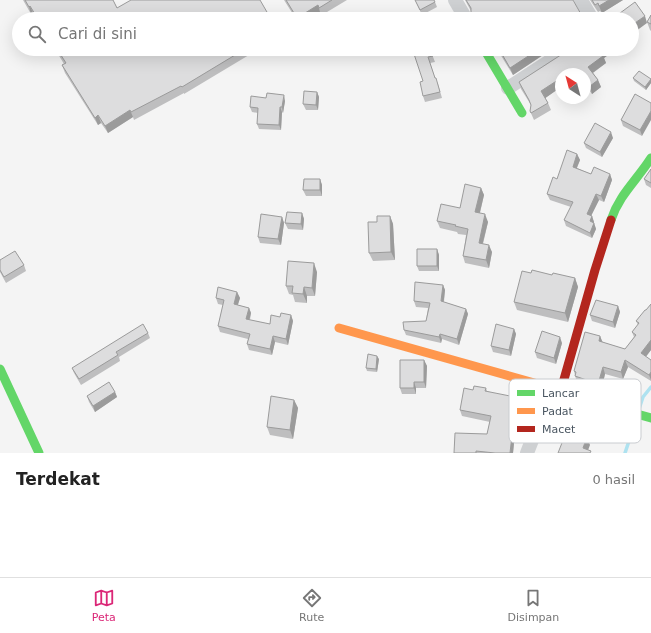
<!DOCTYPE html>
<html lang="id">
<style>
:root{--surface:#fff;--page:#f6f6f6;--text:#222;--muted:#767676;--line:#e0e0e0;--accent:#db2777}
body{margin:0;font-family:"DejaVu Sans",sans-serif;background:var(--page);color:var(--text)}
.compass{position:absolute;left:555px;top:68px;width:36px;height:36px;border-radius:50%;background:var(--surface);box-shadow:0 4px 16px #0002;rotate:324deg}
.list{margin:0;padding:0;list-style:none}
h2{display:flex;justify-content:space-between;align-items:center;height:52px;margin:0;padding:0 16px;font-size:17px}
h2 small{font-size:13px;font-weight:400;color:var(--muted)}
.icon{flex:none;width:22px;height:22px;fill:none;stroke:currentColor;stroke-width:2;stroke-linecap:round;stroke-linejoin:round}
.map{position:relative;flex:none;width:651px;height:453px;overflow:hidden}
.search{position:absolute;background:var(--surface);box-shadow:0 4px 16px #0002;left:12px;right:12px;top:12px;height:44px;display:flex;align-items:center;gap:10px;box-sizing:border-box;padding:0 14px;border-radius:22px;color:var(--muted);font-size:15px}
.sheet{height:124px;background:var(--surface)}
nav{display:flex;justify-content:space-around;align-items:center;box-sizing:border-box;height:56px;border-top:1px solid var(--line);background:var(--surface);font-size:11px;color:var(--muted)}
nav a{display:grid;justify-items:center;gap:2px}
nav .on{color:var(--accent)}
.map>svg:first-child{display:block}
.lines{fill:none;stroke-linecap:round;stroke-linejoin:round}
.stream{stroke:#aee2f0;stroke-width:3.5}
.street{stroke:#ced0d2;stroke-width:14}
.fast{stroke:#63d668;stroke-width:9}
.slow{stroke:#ff974d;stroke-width:9}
.jam{stroke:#b3261e;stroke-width:9}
.wall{fill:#bebebf}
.shaded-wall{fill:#9b9b9b}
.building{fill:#ddddde;stroke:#9b9b9b}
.key{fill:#fff;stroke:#c9ccd0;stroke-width:1}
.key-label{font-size:11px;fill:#4a5661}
</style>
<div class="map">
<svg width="651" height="453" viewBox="0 0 651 453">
<rect width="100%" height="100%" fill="#f4f4f4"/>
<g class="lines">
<path class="stream" d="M639 409 643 397 651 387
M625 453 636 420"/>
<path class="street" d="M455 0 466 19
M581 0 592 19
M508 88 568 49
M527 453 534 435 544 387"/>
<path class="fast" d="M484 49 522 113
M611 220C619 195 637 180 651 158
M0 369 39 453
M577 395 608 406 651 418"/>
<path class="slow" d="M339 328 577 395"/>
<path class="jam" d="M561 390 595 270 611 220"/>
</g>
<path class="wall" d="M23 0H113L117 8 271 19H36L33 13 31 14Z
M284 0H347L322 15 320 12 310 19H296Z
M415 0 435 2 437 7 422 15Z
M465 0H573V1L582 16 585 19H473L471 11Z
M590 0H623L602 13 600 11 598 12Z
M651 15V31L650 30 647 22Z
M55 49H246L249 55 184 94V93L134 120 133 117 108 133 101 123 98 125 65 73 62 65 64 64Z
M355 49H374L363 55 361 51 357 53Z
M430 49 435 62 430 63 435 78 438 84 442 98 425 102 423 96V81Z
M497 49H552L513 75Z
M570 49H614L615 50 604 58 606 63 593 73 598 80 601 87 592 94 585 84V74H561V87L545 98 548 103 551 110 534 120 530 111 531 105 521 89 519 82Z
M633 78 651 79V83L646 90 634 81Z
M317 92 319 97 318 110H306L303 104Z
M635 94 642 136 623 126 621 120Z
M285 101 283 113 282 112 281 130 259 129 257 124 258 113 252 112 250 107Z
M613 138 602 157 586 148 584 143Z
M577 154 580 160 577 168 591 174H610L612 180 604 202 599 200 591 216H592L596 229 592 238 566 226 564 220 571 207 550 200 547 194 557 179Z
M651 169V188L646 185 644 179Z
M320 179 322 185V196H306L303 190Z
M481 188 484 195 480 213 488 222 483 244 492 252 489 268 465 263 463 256 466 235 458 234 457 232 440 228 437 221 460 208Z
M302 213 304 219 303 230 288 229 285 223Z
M390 216 393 224 395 260 373 261 369 253 377 222Z
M282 217 284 223 281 245 260 243 258 237Z
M437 249 439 255V271H419L417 266Z
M0 260 24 265 26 271 6 283 0 272Z
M317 272 315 296H307V303L295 302 293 295 289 294 286 286Z
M531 273 552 275 575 278 578 287 568 322 517 310 514 302Z
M443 285 445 290 444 302 466 309 468 314 459 345 442 339 441 343 406 335 404 330 426 321 428 308 416 307 414 301Z
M237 292 240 298 238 305 249 308 251 313 250 320 270 324 280 317 291 315 293 321 288 345 275 342 272 355 249 350 247 344 248 339 220 332 218 326 223 305 218 304 216 298Z
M651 304V350L646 357 651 360V381L628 367 623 379 605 374 601 391 577 383 574 371 600 336 602 342 625 349 634 337 632 332 638 325 636 321 646 310Z
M618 306 620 312 615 328 592 321 590 315Z
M514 329 516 334 511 356 493 352 491 346Z
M148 333 150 338 119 357 120 361 81 385 74 373 72 368Z
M562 343 556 364 537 358 535 352Z
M379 359 377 372 367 371 366 368Z
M424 360 427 366 426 388H416V394H402L400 388Z
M486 388 487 391 522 404 517 433H515L513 453H454L487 434 490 422 462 416 460 410Z
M115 392 117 397 95 412 89 402 87 396Z
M294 400 298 408 293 439 270 435 267 427Z
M577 412 574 425 559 421 557 415Z"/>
<path class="shaded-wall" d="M609 0H623L602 13 599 6Z
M318 5 320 12 310 19H297V18Z
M30 6 33 13 31 14 29 7Z
M645 16 647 23 632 34V25Z
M539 49H552L513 75 510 68Z
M603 49H614L615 50 604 58 606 63 591 74 588 67 600 52Z
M561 78V87L544 99 541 91Z
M651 79V83L646 90 645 87Z
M598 80 601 87 592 94 590 86Z
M317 92 319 97 318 110 316 105Z
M284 95 285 101 283 113 282 107Z
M280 107 282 112 281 130 279 125Z
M130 110 133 117 108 133 105 126Z
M651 111V120L642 136 640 130Z
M98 115 101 123 98 125 95 118Z
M611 132 613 138 602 157 600 152Z
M577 154 580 160 575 172 573 167Z
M610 174 612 180 604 202 601 196Z
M320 179 322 185V196L320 190Z
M481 188 484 195 478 220 475 212Z
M596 194 599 200 589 220 587 214Z
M302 213 304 219 303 230 301 224Z
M485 214 488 222 481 250 479 243Z
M390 216 393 224 395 260 391 252Z
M592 216 594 222 592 227 590 221Z
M282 217 284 223 281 245 278 239Z
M594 223 596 229 592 238 590 233Z
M489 245 492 252 489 268 486 260Z
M437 249 439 255V271L437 266Z
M314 263 317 272 315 296 312 288Z
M575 278 578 287 568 322 565 313Z
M443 285 445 290 443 307 441 301Z
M304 287 307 296V303L303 294Z
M237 292 240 298 236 310 234 304Z
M618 306 620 312 615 328 613 322Z
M249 308 251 313 248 325 246 319Z
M466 309 468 314 459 345 457 339Z
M291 315 293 321 288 345 286 339Z
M514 329 516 334 511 356 509 350Z
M440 334 442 339 441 343 439 337Z
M273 336 275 342 272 355 270 349Z
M600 336 603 343 599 341Z
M560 337 562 343 556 364 554 358Z
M651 340V350L643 360 641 353Z
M377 356 379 359 377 372 376 369Z
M424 360 427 366 426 388 424 382Z
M625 360 628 367 623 379 621 372Z
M603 367 605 374 601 391 598 384Z
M651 372V380L649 375Z
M414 382 416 388V394L414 388Z
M115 392 117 397 95 412 93 406Z
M520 398 522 404 517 433 514 426Z
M294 400 298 408 293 439 290 430Z
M575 407 577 412 574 425 572 419Z
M513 426 515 433 513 453H510Z
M581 429 584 437 579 434Z
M587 437 590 445 587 453 583 448Z"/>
<path class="building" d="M25 0H113L117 8 131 0H260L271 19H252L251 17 248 19H38L30 6 29 7Z
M286 0H332L319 8 318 5 297 18Z
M415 0H434L435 2 420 10Z
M466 0H573L582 16 585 19H475L471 14V8Z
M592 0H609L599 6 598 3 595 5Z
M635 2 645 16 632 25V19H612Z
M651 15V24L647 22Z
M57 49H245L182 87 181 86 131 112 130 110 105 126 98 115 95 118 62 65 66 63Z
M421 49H430L433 56 428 57 435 78H436L440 92 423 96 420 82 423 81 413 51Z
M499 49H539L510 68Z
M570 49H603L600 52 603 56 588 67 598 80 590 86 585 80V74H581L580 73 578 74H561V78L541 91 548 103 531 113 530 111 531 105 529 100 519 82Z
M639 71 651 79 645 87 633 78Z
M304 91 317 92 316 105 303 104Z
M267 93 284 95 282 107H280L279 125 257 124 258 108 250 107 251 96 266 98Z
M635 94 651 103V111L640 130 621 120Z
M595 123 611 132 600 152 584 143Z
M567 150 577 154 573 167 591 174 594 167 610 174 601 196 596 194 587 214 592 216 590 221 594 223 590 233 564 220 573 202 547 194 553 177 557 179Z
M651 169V183L644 179Z
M304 179H320V190H303Z
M465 184 481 188 475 212 485 214 479 243 489 245 486 260 463 256 468 229 455 226 456 225 437 221 441 204 460 208Z
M287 212 302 213 301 224 285 223Z
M261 214 282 217 278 239 258 237Z
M377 216H390L391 252 369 253 368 222H377Z
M417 249H437V266H417Z
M15 251 24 265 4 277 0 270V260Z
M288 261 314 263 312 288 304 287 303 294 292 293 293 286H286Z
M532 270 552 275 553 273 575 278 565 313 514 302 522 271 531 273Z
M415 282 443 285 441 301 466 309 457 339 440 334 439 337 404 330 403 322 426 321 430 303 414 301Z
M218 287 237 292 234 304 249 308 246 319 270 324 271 315 280 317 281 313 291 315 286 339 273 336 270 349 247 344 250 334 218 326 224 300 216 298Z
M596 300 618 306 613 322 590 315Z
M651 304V340L641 353 651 360V372L649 375 625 360 621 372 603 367 598 384 575 376 576 372 574 371 585 332 600 336 599 341 625 349 636 335 632 332 639 323 636 321 645 310H646Z
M143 324 148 333 116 352 118 355 79 379 72 368Z
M496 324 514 329 509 350 491 346Z
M542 331 560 337 554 358 535 352Z
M368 354 377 356 376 369 366 368Z
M400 360H424V382H414V388H400Z
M109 382 115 392 93 406 87 396Z
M474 386 486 388 485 391 520 398 514 426H513L510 453H495L476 451V453H454L455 433 487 434 491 416 460 410 464 388 473 390Z
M271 396 294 400 290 430 267 427Z
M569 425 581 429 579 434 587 437 583 448 591 451 590 453H558Z"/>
<rect x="509" y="379" width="132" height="64" rx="6" class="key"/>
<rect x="517" y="390" width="18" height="6" fill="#63d668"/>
<rect x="517" y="408" width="18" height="6" fill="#ff974d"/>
<rect x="517" y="426" width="18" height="6" fill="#b3261e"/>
<g class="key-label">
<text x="542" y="397">Lancar</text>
<text x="542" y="415">Padat</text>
<text x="542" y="433">Macet</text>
</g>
</svg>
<svg class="compass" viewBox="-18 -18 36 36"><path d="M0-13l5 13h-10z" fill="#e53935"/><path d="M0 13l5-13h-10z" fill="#767676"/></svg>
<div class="search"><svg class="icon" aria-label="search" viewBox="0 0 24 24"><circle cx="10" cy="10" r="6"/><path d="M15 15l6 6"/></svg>Cari di sini</div>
</div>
<section class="sheet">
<h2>Terdekat<small>0 hasil</small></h2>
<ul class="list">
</ul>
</section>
<nav>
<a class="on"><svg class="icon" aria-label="map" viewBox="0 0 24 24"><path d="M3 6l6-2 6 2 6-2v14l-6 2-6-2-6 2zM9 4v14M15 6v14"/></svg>Peta</a>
<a><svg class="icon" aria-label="directions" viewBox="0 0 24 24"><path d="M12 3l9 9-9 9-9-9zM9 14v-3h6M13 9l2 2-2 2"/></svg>Rute</a>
<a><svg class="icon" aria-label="saved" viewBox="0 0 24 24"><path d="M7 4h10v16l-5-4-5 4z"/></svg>Disimpan</a>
</nav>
